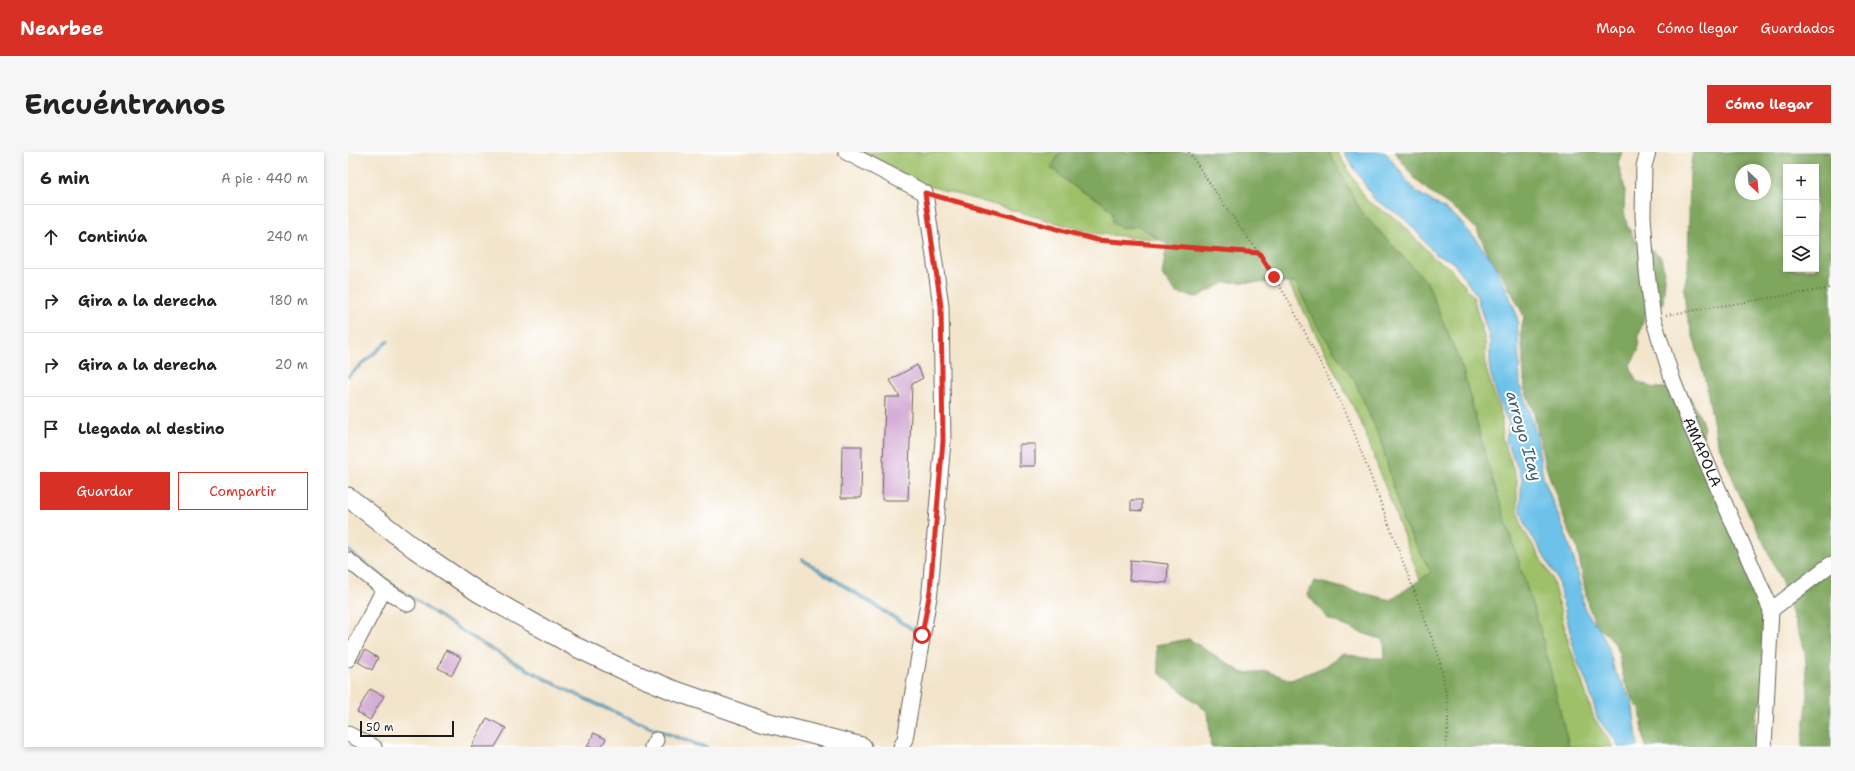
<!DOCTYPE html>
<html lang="es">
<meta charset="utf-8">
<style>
:root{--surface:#fff;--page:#f6f6f6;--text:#222;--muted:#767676;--line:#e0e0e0;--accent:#d93025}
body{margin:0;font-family:"Shantell Sans",sans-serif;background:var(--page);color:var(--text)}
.controls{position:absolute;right:12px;top:12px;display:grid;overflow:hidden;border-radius:0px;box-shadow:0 2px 6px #0003}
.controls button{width:36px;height:36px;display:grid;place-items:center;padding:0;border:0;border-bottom:1px solid var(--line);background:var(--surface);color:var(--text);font:20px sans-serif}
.compass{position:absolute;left:1387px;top:12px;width:36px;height:36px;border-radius:50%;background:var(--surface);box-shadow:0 2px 6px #0003;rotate:154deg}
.scale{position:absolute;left:12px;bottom:10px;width:94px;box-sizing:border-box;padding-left:4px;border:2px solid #1c1c1c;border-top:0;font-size:11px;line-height:14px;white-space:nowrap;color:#1c1c1c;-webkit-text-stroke:3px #fff;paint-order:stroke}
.stop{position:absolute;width:12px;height:12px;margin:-9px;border:3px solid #d93025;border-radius:50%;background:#fff}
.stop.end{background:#d93025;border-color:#fff;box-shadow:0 1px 4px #0008}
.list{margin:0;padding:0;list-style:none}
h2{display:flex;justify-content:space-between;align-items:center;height:52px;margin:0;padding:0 16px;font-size:17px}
h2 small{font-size:13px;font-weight:400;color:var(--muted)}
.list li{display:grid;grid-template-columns:26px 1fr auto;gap:12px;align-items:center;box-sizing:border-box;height:64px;padding:0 16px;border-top:1px solid var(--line)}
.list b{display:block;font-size:15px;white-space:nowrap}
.list em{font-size:13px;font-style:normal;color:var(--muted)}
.actions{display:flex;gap:8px;padding:12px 16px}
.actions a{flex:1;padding:9px 0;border:1px solid var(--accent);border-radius:0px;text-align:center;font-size:14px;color:var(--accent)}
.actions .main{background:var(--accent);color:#fff}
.icon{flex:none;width:22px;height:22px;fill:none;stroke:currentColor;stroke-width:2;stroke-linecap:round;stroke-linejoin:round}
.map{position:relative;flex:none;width:1483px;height:595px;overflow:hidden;border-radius:0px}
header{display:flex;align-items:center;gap:24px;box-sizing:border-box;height:56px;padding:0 20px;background:var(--accent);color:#fff}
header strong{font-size:19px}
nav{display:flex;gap:22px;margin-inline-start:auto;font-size:14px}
.intro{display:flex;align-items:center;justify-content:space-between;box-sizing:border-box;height:96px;padding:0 24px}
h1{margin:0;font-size:28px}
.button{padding:10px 18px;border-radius:0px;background:var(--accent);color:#fff;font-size:14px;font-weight:700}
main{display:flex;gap:24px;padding:0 24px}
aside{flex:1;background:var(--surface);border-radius:0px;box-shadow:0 2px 6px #0003}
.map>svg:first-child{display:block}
.green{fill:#9dc069;stroke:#5c6e42}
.forest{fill:#7ea65d;stroke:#4d613c;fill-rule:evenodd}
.water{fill:#6ec2ea;stroke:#456f83}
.building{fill:#d5add6}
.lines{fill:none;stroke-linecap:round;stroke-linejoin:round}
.minor-casing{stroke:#67625a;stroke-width:17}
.tertiary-casing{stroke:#67625a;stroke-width:21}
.path{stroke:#67625a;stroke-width:2;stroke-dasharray:1 3;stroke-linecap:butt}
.minor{stroke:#fff;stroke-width:15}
.tertiary{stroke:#fff;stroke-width:19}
.route{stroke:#d93025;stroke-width:5}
.labels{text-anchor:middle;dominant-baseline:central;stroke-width:4;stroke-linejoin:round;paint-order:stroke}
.street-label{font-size:15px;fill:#1c1c1c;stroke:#fff}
.water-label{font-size:16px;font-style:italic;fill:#3d5e6e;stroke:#fff}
</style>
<header>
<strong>Nearbee</strong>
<nav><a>Mapa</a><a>Cómo llegar</a><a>Guardados</a></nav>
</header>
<div class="intro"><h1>Encuéntranos</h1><a class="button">Cómo llegar</a></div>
<main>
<aside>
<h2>6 min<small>A pie · 440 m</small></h2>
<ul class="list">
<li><svg class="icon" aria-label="ahead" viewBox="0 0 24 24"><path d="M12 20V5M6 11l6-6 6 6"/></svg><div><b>Continúa</b></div><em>240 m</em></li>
<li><svg class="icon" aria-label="right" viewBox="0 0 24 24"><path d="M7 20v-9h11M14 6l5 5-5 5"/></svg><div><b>Gira a la derecha</b></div><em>180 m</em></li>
<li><svg class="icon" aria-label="right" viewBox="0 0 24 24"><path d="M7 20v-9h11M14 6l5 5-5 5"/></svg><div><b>Gira a la derecha</b></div><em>20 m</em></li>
<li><svg class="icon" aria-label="arrive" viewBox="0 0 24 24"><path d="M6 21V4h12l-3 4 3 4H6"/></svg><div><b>Llegada al destino</b></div></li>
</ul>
<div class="actions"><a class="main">Guardar</a><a>Compartir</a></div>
</aside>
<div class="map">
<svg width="1483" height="595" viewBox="0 0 1483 595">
<rect width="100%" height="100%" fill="#fff"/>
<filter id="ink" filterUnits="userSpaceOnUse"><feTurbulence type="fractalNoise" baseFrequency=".025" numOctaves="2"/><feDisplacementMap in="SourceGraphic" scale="8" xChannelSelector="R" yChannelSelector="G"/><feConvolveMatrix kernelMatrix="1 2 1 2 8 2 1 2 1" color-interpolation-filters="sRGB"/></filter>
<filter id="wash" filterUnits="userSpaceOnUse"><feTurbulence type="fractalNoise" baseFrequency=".012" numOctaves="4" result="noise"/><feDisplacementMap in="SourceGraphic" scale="16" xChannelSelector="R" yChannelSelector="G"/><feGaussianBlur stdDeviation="0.9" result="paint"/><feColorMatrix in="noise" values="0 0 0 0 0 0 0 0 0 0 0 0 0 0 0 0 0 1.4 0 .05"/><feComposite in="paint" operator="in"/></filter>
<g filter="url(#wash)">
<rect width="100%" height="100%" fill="#f3e5cc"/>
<path class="green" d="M515 0H835L889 96 744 81 574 32Z
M852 0H989L1019 49 1050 68 1087 107 1101 115 1125 144 1137 189 1138 217 1154 266V285L1169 327V354L1174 375 1204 426 1220 489 1246 566 1265 595H1107L1096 492 1013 270 946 140Z"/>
<path class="forest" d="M712 0H981L1014 61 1079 130 1115 218 1139 309 1193 480 1221 595H863L860 560 811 521 808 493 841 487 895 521 919 519 943 528 978 514 995 501 1016 506H1037L1036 488 1011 480 979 466 959 442 967 429 1043 448 1083 420 1055 370 1033 289 1007 230 966 169 948 131 878 130 849 145 828 141 814 123 819 92 791 74 774 77 765 71 764 59 751 48 728 36 703 16Z
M1047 0H1274L1270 11 1277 37 1276 58 1279 73 1287 88 1305 98 1313 105 1317 126 1315 152 1300 158 1297 162 1291 183 1290 199 1282 213 1288 229 1306 236H1327L1337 240 1344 249 1353 267 1356 276 1354 308 1419 443 1415 547C1406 562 1406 577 1408 595H1297L1292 556 1288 553 1276 529 1271 502 1267 492 1261 484 1248 473 1240 453 1229 395 1219 375 1196 309 1186 261 1177 238 1173 180 1176 165 1174 160 1152 119 1142 106 1129 78 1110 59 1083 41 1067 27Z
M1345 0H1483V595H1454L1460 542 1457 500 1431 422 1391 341 1369 289 1356 223 1338 159 1336 137 1340 116 1342 17ZM1438 15H1468V117H1438ZM1393 18H1417V42H1393Z"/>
<path class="water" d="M996 0H1037L1067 39 1106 63 1119 77 1145 109 1161 143 1169 164 1172 234 1188 281 1195 325 1221 391 1233 433 1235 453 1241 465 1251 476 1261 497 1266 517 1284 549 1290 595H1270L1269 591 1250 567 1240 534 1229 508 1209 426 1178 374 1172 355 1174 326 1158 288 1161 271 1151 250 1142 219V188L1128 142 1104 109 1087 102 1062 72 1053 64 1026 47Z
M40 188 41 190 0 225V223Z
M0 397C108 483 229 551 360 595H353C225 552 106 483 0 399Z
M454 406 570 479 568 481 453 408Z"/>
<g id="blocks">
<path class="building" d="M569 213 575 226 564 232 560 348H534L537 245H552L542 228Z
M671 292H687V314H671Z
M494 294H514L513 346H493Z
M783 348H794V359L783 358Z
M783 408 820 412 819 431 781 428Z
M17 498 30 506 24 518 10 510Z
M98 498 113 505 104 523 90 516Z
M22 537 36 544 22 568 9 560Z
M139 566 158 576 147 595H123Z
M246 581 258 587 253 595H239Z"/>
</g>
</g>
<g filter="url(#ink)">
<use href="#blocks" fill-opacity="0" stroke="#67625a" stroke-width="1"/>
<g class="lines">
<defs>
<g id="minor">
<path d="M498 0 577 41 593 154 595 289 582 439 557 587 553 595"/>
<path id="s1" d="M1300 0 1296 14 1295 64 1299 120 1305 166 1325 229 1342 272 1423 458 1416 595"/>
<path d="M0 408 36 437 60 452"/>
<path d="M1423 458 1483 412"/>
<path d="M0 507 36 437"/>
<path d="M0 582 26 595"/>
<path d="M304 595 308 588"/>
</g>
<path id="tertiary" d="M0 345 67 397 130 440 228 495 274 517 325 538 417 570 514 595"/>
</defs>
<use href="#minor" class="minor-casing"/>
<use href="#tertiary" class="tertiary-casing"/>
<path class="path" d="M841 0 878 56 911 101 941 149 1001 267 1091 505C1098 538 1103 562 1098 595
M590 44 749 88 911 101
M1318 163 1483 136"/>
<use href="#minor" class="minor"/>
<use href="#tertiary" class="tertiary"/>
</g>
</g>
<g class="lines" filter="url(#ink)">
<path class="route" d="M574 483 582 439 595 289 593 154 577 41 749 88 911 101 926 125"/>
</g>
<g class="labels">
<g class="street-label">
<text stroke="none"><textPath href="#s1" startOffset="310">AMAPOLA</textPath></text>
</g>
<g class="water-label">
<text transform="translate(1176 284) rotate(74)">arroyo Itay</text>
</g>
</g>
</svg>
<div class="controls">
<button>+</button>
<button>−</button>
<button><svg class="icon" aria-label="layers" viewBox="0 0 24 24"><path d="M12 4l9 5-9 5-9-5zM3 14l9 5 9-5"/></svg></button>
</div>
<svg class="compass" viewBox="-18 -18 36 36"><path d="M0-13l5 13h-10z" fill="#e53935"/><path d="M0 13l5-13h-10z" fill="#767676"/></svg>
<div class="scale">50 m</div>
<div class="stop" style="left:574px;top:483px"></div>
<div class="stop end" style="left:926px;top:125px"></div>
</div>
</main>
